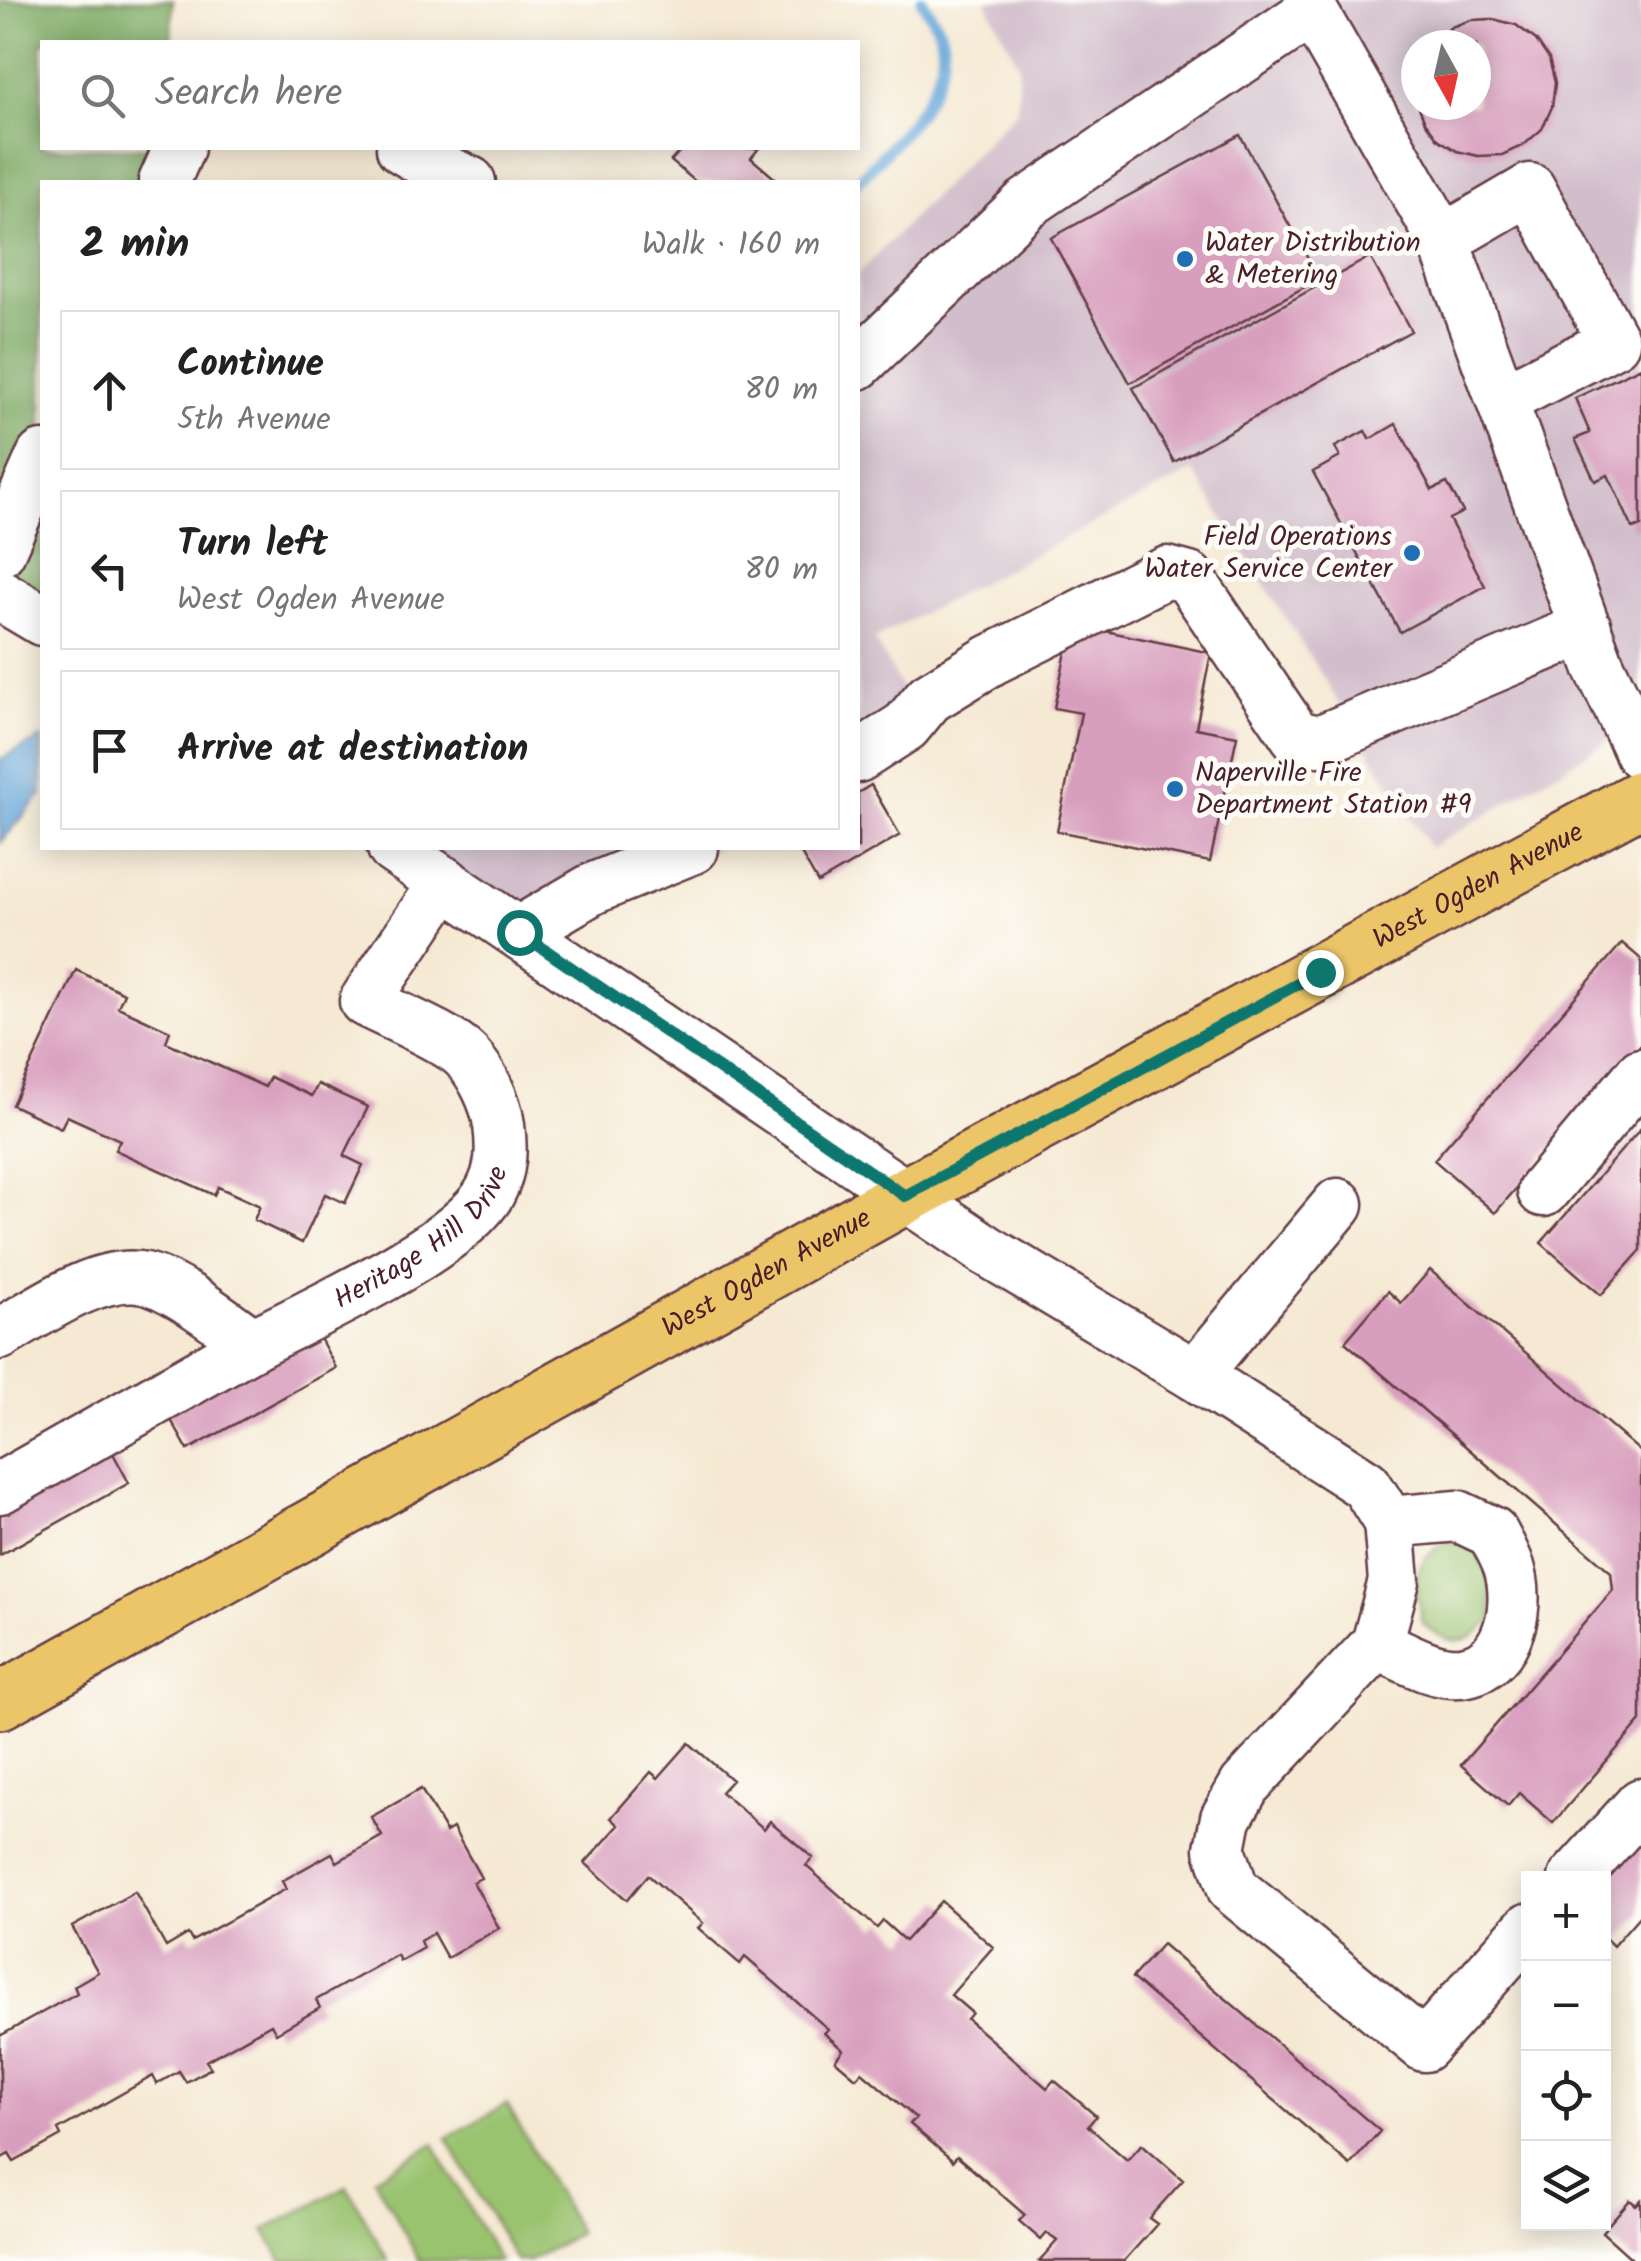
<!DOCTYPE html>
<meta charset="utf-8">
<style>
:root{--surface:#fff;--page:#f2f2f2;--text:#222;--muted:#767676;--line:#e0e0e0}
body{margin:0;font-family:Kalam,sans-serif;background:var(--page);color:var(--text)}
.controls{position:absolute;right:30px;bottom:30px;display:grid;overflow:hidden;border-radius:0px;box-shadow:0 5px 25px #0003}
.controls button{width:90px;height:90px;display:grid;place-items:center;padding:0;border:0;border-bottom:2px solid var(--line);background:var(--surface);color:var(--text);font:50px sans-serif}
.compass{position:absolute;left:1401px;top:30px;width:90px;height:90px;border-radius:50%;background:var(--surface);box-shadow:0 5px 25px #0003;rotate:172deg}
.stop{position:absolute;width:30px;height:30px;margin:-22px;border:8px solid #0f766e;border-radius:50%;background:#fff}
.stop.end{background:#0f766e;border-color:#fff;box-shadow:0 2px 10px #0008}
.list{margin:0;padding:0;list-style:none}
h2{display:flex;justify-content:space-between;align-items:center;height:130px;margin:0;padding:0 40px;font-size:42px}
h2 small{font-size:32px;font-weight:400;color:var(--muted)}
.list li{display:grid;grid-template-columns:65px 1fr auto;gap:30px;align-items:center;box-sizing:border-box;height:160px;margin:0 20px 20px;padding:0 20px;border:2px solid var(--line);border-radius:0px}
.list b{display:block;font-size:38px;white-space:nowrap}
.list p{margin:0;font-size:32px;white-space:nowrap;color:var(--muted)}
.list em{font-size:32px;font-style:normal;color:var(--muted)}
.icon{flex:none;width:55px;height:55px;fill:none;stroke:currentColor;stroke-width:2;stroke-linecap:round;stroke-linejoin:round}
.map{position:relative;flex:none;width:1641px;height:2261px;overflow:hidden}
.search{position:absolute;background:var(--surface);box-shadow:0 5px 25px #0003;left:40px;top:40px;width:820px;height:110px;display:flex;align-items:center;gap:25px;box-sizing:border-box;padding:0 35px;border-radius:0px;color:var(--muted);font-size:38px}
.panel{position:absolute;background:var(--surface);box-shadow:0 5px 25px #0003;left:40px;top:180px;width:820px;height:670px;border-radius:0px}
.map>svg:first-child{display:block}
.industrial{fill:#d1bdcb;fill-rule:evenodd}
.green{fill:#9ac36f;stroke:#72714d;stroke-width:2.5}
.forest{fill:#7ba962;stroke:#626446;stroke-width:2.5}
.water{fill:#66a6d9;stroke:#586282;stroke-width:2.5}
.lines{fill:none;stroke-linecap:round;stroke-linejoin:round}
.stream{stroke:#66a6d9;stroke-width:12}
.building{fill:#d89ebd}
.minor-casing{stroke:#643d44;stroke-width:55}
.major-casing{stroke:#643d44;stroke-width:60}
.minor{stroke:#fff;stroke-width:50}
.major{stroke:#edc569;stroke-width:55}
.route{stroke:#0f766e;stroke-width:12}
.poi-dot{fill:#1f6fb2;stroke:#fdfcf7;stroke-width:4}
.labels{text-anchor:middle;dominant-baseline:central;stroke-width:10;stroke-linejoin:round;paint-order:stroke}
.poi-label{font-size:28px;fill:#4a1f2b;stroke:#fdfcf7;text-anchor:start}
.street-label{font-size:28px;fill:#4a1f2b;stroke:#fdfcf7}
</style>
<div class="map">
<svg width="1641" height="2261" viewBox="0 0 1641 2261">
<rect width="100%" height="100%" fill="#fdfcf7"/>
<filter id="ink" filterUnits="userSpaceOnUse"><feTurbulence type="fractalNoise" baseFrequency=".01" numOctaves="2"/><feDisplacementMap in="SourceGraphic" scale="20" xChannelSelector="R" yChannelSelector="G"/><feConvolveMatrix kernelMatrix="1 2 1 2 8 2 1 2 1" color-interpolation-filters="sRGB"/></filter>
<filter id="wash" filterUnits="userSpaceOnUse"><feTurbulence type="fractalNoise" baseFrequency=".0048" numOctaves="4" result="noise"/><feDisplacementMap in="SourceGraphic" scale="40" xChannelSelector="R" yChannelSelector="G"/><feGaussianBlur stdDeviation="2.25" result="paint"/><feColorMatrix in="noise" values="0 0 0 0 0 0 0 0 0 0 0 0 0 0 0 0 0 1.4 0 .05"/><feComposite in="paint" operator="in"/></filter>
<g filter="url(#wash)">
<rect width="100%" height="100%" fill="#f5e9d3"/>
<path class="industrial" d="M985 0H1641V721L1430 848 1193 471 874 639 925 730 858 768V274L1017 110 1019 65ZM1416 45H1476V105H1416Z
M407 848H718L558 938Z"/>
<path class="green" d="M1447 1542H1467L1489 1567 1493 1619C1466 1646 1452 1648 1422 1623 1415 1584 1408 1563 1447 1542Z
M507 2104 579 2233 529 2261H516L447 2138Z
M434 2144 499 2261H420L374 2178Z
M347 2186 388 2261H282L265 2230Z"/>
<path class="forest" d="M0 0H173L171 42H42V148H170L157 182H42V613L0 591Z"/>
<path class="water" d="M42 738V794L0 843V759Z"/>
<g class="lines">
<path class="stream" d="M857 182C889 148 955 87 941 35 938 23 927 11 922 0"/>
</g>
<g id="blocks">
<path class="building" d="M1493 19 1516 25 1536 40 1549 59 1555 83 1552 107 1542 129 1524 145 1502 155 1478 156 1457 151 1438 139 1425 122 1418 105H1476V45H1431L1451 27 1471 20Z
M1240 135 1319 279 1130 383 1051 238Z
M683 148H759L751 158 779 182H696L671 161Z
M1370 257 1411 331 1174 462 1133 388Z
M1641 367V526L1633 529 1608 475 1595 481 1575 439 1590 433 1575 398Z
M1396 424 1432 490 1447 483 1463 512 1449 519 1485 586 1400 632 1313 472 1340 457 1335 447 1365 431 1370 439Z
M1072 624 1211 653 1196 728 1237 736 1210 862 1057 831 1081 713 1054 708Z
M871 785 900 835 818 883 798 848H858V793Z
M1622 943 1641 959V1044L1495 1213 1434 1160Z
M76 970 124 993 118 1007 170 1031 166 1042 265 1087 270 1077 312 1096 318 1084 368 1107 344 1156 363 1165 345 1203 325 1194 302 1243 254 1220 260 1206 218 1187 214 1195 115 1150 120 1140 67 1116 61 1128 12 1105Z
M1641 1128V1250L1601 1295 1541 1243Z
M1430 1270 1641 1452V1721L1553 1823 1519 1793 1508 1806 1461 1765 1613 1590 1611 1572 1345 1342 1388 1291 1401 1303Z
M315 1329 336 1368 188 1450 166 1411Z
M108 1444 129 1483 0 1555V1504Z
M689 1743 732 1780 721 1792 764 1829 770 1821 813 1858 806 1866 877 1928 883 1921 905 1941 941 1901 993 1947 951 1995 972 2013 967 2019 1047 2088 1054 2080 1096 2116 1088 2126 1127 2160 1142 2144 1183 2180 1149 2218 1157 2224 1124 2261H1039L1057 2241 1047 2233 1041 2240 1019 2221 1025 2215 957 2156 953 2161 910 2124 916 2118 862 2072 856 2078 835 2060 843 2050 824 2033 828 2029 745 1957 740 1964 698 1928 703 1923 648 1875 627 1900 585 1863 619 1825 611 1818 651 1772 658 1778Z
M421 1789 446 1832 453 1828 481 1878 473 1882 499 1928 447 1958 433 1933 420 1941 423 1948 400 1961 397 1955 316 2000 320 2008 276 2033 271 2024 206 2061 211 2068 186 2082 179 2071 157 2084 153 2076 58 2130 61 2136 14 2162 9 2154 0 2159V2036L77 1993 74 1986 98 1972 72 1927 135 1892 166 1947 188 1934 192 1941 286 1889 282 1881 332 1853 337 1862 382 1836 371 1817Z
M1641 1839V1914L1613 1946 1604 1937V1882Z
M1162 1944 1380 2131 1350 2165 1132 1978Z
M1630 2200 1636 2205 1641 2200V2261H1629L1631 2258 1602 2232Z"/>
</g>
</g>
<g filter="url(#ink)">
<use href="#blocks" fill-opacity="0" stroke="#643d44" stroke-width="2.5"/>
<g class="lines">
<defs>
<g id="minor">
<path d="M402 148 425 162 470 182"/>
<path d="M164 182 179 148"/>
<path d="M1443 240 1530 189 1614 342 1502 400"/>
<path d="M858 364 1026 204 1312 11 1443 240 1599 666 1641 754"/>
<path d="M0 551 42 456"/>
<path d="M0 595 42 620"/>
<path d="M858 757 906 726 929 698 991 660 1167 572 1189 578 1296 736 1319 741 1586 628"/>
<path d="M393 848 986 1250 1195 1375 1366 1485 1389 1522 1394 1581 1377 1644 1245 1785 1226 1818 1220 1849 1233 1889 1424 2046 1528 1929"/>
<path d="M519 932 592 889 693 848"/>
<path d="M1543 1191 1641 1074"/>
<path id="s1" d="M0 1334C38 1312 99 1268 145 1278 176 1285 226 1325 253 1344 312 1313 460 1247 490 1192 502 1170 502 1148 499 1125 496 1102 482 1073 466 1056 447 1037 391 1015 365 1001L445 882"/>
<path d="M1195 1375 1338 1204"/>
<path d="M0 1488 253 1344"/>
<path d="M1377 1644C1402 1655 1438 1678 1467 1671 1510 1662 1521 1604 1509 1567 1505 1555 1498 1543 1492 1532L1458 1516 1389 1522"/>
<path d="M1574 1878 1641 1804"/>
</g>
<g id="major">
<path id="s2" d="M0 1701 905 1196 1641 798"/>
</g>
</defs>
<use href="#minor" class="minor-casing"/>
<use href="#major" class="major-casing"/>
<use href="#minor" class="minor"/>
<use href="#major" class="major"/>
</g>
</g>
<g class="lines" filter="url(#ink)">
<path class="route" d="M519 932 905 1196 1320 972"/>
</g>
<g class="poi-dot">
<circle cx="1185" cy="259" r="10"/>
<circle cx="1412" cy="553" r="10"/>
<circle cx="1175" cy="789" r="10"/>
</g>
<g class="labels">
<g class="poi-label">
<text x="1205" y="243">Water Distribution<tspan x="1205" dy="32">&amp; Metering</tspan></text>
<text x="1392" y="537" text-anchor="end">Field Operations<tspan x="1392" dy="32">Water Service Center</tspan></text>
<text x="1195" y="773">Naperville Fire<tspan x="1195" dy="32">Department Station #9</tspan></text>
</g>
<g class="street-label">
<text stroke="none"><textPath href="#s2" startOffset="1688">West Ogden Avenue</textPath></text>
<text stroke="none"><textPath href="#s1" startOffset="488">Heritage Hill Drive</textPath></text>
<text stroke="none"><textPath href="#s2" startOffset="878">West Ogden Avenue</textPath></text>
</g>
</g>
</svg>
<div class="controls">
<button>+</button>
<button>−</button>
<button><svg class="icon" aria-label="locate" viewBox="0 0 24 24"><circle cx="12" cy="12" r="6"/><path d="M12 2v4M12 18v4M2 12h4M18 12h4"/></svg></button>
<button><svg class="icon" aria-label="layers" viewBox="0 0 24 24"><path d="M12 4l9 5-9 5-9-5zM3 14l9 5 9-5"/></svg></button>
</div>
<svg class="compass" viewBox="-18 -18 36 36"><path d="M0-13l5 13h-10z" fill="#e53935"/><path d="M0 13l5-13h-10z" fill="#767676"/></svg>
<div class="stop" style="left:519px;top:932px"></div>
<div class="stop end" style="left:1320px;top:972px"></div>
<div class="search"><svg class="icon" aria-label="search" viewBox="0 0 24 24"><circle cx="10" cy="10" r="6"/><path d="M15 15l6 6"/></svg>Search here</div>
<section class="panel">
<h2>2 min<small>Walk · 160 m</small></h2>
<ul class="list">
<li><svg class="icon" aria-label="ahead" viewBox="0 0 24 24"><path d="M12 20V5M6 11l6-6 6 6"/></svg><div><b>Continue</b><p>5th Avenue</p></div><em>80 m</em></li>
<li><svg class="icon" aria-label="left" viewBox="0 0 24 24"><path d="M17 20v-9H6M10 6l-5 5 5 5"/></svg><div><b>Turn left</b><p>West Ogden Avenue</p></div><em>80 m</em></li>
<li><svg class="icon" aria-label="arrive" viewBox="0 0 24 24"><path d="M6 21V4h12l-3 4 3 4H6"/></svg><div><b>Arrive at destination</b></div></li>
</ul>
</section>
</div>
